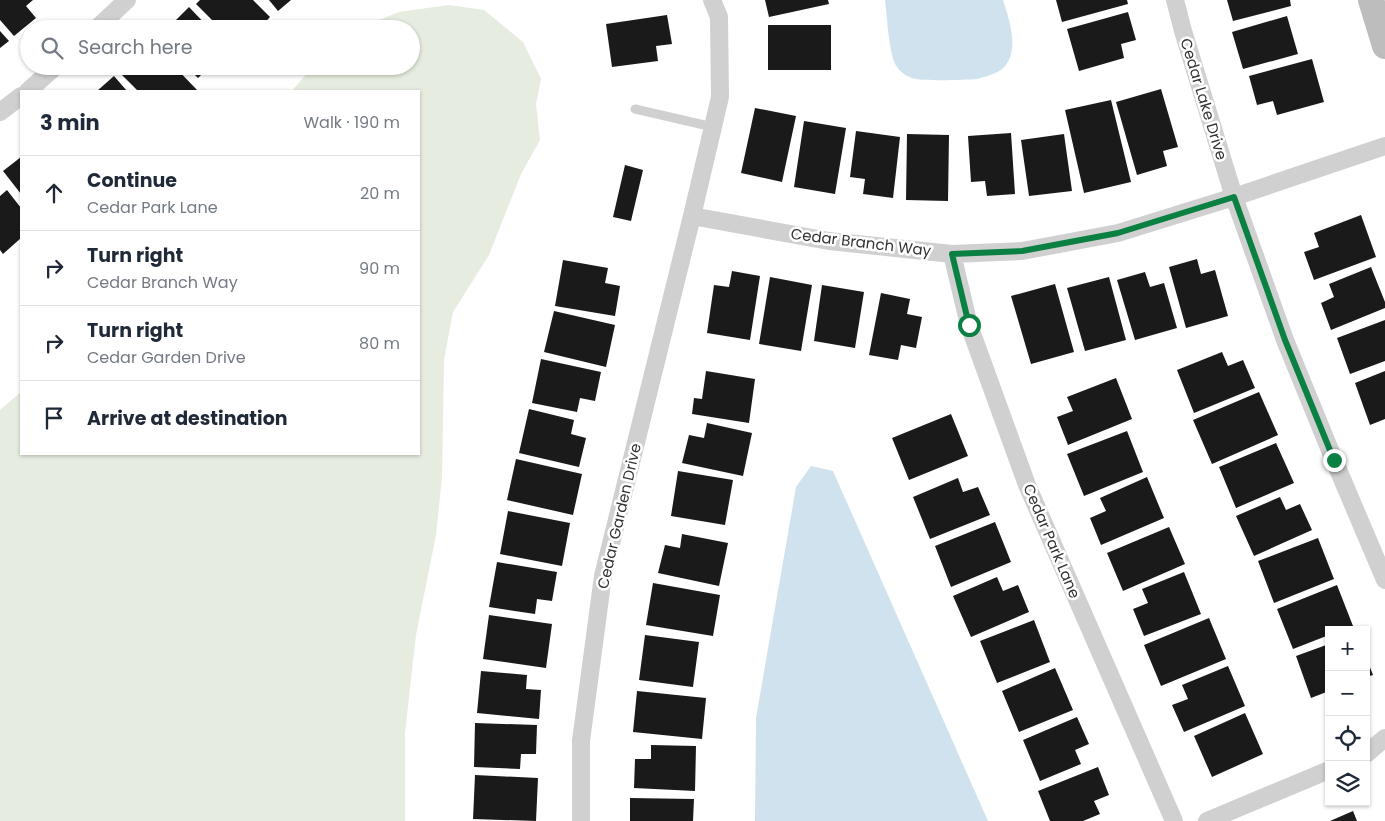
<!DOCTYPE html>
<meta charset="utf-8">
<style>
:root{--surface:#fff;--page:#f2f2f3;--text:#1f2937;--muted:#747a83;--line:#e0e1e3}
body{margin:0;font-family:Poppins,sans-serif;background:var(--page);color:var(--text)}
.controls{position:absolute;right:15px;bottom:15px;display:grid;overflow:hidden;border-radius:0px;box-shadow:0 1px 4px #0004}
.controls button{width:45px;height:45px;display:grid;place-items:center;padding:0;border:0;border-bottom:1px solid var(--line);background:var(--surface);color:var(--text);font:25px sans-serif}
.stop{position:absolute;width:15px;height:15px;margin:-11px;border:4px solid #0b8043;border-radius:50%;background:#fff}
.stop.end{background:#0b8043;border-color:#fff;box-shadow:0 1px 5px #0008}
.list{margin:0;padding:0;list-style:none}
h2{display:flex;justify-content:space-between;align-items:center;height:65px;margin:0;padding:0 20px;font-size:21px}
h2 small{font-size:16px;font-weight:400;color:var(--muted)}
.list li{display:grid;grid-template-columns:32px 1fr auto;gap:15px;align-items:center;box-sizing:border-box;height:75px;padding:0 20px;border-top:1px solid var(--line)}
.list b{display:block;font-size:19px;white-space:nowrap}
.list p{margin:0;font-size:16px;white-space:nowrap;color:var(--muted)}
.list em{font-size:16px;font-style:normal;color:var(--muted)}
.icon{flex:none;width:28px;height:28px;fill:none;stroke:currentColor;stroke-width:2;stroke-linecap:round;stroke-linejoin:round}
.map{position:relative;flex:none;width:1385px;height:821px;overflow:hidden}
.search{position:absolute;background:var(--surface);box-shadow:0 1px 4px #0004;left:20px;top:20px;width:400px;height:55px;display:flex;align-items:center;gap:12px;box-sizing:border-box;padding:0 18px;border-radius:28px;color:var(--muted);font-size:19px}
.panel{position:absolute;background:var(--surface);box-shadow:0 1px 4px #0004;left:20px;top:90px;width:400px;height:365px;border-radius:0px}
.map>svg:first-child{display:block}
.green{fill:#e6ecdf}
.water{fill:#cfe2ee}
.building{fill:#1a1a1a}
.lines{fill:none;stroke-linecap:round;stroke-linejoin:round}
.lane{stroke:#d0d0d0;stroke-width:9}
.street{stroke:#d0d0d0;stroke-width:18}
.secondary{stroke:#bdbdbd;stroke-width:26}
.route{stroke:#0b8043;stroke-width:6}
.labels{text-anchor:middle;dominant-baseline:central;stroke-width:5;stroke-linejoin:round;paint-order:stroke}
.street-label{font-size:15px;fill:#333;stroke:#fff}
</style>
<div class="map">
<svg width="1385" height="821" viewBox="0 0 1385 821">
<rect width="100%" height="100%" fill="#fff"/>
<path class="green" d="M449 5 484 10 523 42 541 79 536 104 540 140 521 174 489 255 453 312 444 360 442 477 436 535 416 635 405 733V821H0V410L21 392V454H419V91H292L313 66H411V29H357L399 12Z"/>
<path class="water" d="M885 0H1003C1009 19 1021 53 1002 69 996 74 984 77 977 79 968 80 924 81 916 79 909 78 901 73 897 67 889 57 887 15 885 0Z
M811 466 833 471 988 821H755L756 718 796 487Z"/>
<path class="building" d="M0 0H33L26 6 36 18 14 36 0 20Z
M200 0H253L270 17 259 29H221L196 4Z
M269 0H291L278 11Z
M765 0H828L829 4 769 17Z
M1056 0H1127L1128 4 1062 22Z
M1227 0H1290L1291 6 1233 21Z
M189 7 210 29H167Z
M1128 12 1136 40 1121 44 1124 58 1079 71 1067 29Z
M667 15 672 44 656 46 658 61 612 67 606 24Z
M1287 16 1298 54 1243 69 1232 32Z
M768 25H831V70H768Z
M0 31 9 41 0 48Z
M1312 59 1324 102 1277 115 1273 101 1257 105 1249 76Z
M127 66H174L198 91H138L120 73Z
M186 66H210L198 78Z
M114 76 127 91H97Z
M1161 89 1178 147 1163 151 1167 166 1137 175 1116 102Z
M1111 100 1131 182 1084 193 1065 110Z
M755 108 796 116 782 182 741 173Z
M804 121 846 128 835 194 794 187Z
M856 131 900 137 893 198 863 194 865 179 850 177Z
M1011 133 1015 194 987 196 985 181 971 182 968 136Z
M907 134 949 135 948 201 906 200Z
M1064 134 1072 191 1029 196 1021 140Z
M21 157V194L3 171Z
M625 165 643 170 631 221 613 217Z
M7 190 21 208V238L3 254 0 250V196Z
M1361 215 1376 257 1314 280 1304 252 1319 247 1314 233Z
M1197 259 1201 274 1215 270 1228 316 1186 328 1169 267Z
M563 260 608 268 605 283 620 286 615 316 555 306Z
M1371 267 1385 302V308L1331 330 1321 303 1334 297 1329 284Z
M732 271 760 276 750 340 707 333 714 285 729 287Z
M1145 272 1150 287 1164 283 1177 328 1135 340 1117 280Z
M770 277 812 285 801 351 759 344Z
M1109 277 1126 340 1085 351 1067 288Z
M1055 284 1074 352 1031 364 1011 296Z
M822 285 864 292 855 348 814 341Z
M881 293 910 299 907 314 922 317 916 348 901 345 898 360 869 355Z
M554 311 615 325 606 367 544 352Z
M1385 320V361L1350 374 1337 338Z
M1222 352 1228 366 1243 360 1255 388 1194 413 1177 370Z
M541 359 601 372 595 401 580 398 577 412 532 403Z
M706 371 755 379 749 423 692 414 694 398 702 399Z
M1385 371V419L1370 425 1355 383Z
M1116 378 1132 419 1068 445 1057 417 1073 411 1067 397Z
M1259 392 1278 435 1212 464 1193 420Z
M529 409 574 420 571 434 586 438 579 467 519 453Z
M951 414 968 456 909 480 892 438Z
M707 423 752 433 743 476 682 463 689 435 704 438Z
M1127 431 1143 472 1084 496 1067 454Z
M1276 443 1294 483 1236 508 1219 467Z
M516 459 582 474 573 515 507 500Z
M678 471 733 480 725 525 671 516Z
M1147 477 1164 518 1101 545 1090 518 1106 511 1100 498Z
M958 478 963 492 978 487 990 515 930 539 913 497Z
M1280 497 1286 510 1300 504 1312 530 1254 556 1236 516Z
M508 511 570 523 562 566 500 554Z
M995 522 1011 562 951 587 935 546Z
M1169 527 1185 564 1123 591 1107 553Z
M682 534 728 543 719 586 658 573 665 545 680 548Z
M1318 538 1334 579 1274 603 1258 561Z
M497 562 557 572 552 601 537 599 535 614 489 607Z
M1184 572 1201 614 1144 636 1133 609 1148 603 1142 589Z
M997 577 1003 591 1018 585 1029 612 971 637 953 596Z
M653 583 720 595 713 636 646 625Z
M1337 585 1353 626 1343 630H1329V635L1293 649 1277 609Z
M489 615 552 624 546 668 483 659Z
M1209 618 1226 659 1161 686 1144 645Z
M1034 620 1050 662 997 683 980 641Z
M645 635 699 642 693 687 639 680Z
M1329 644V691L1311 698 1296 656Z
M1366 657 1373 675 1366 677Z
M1228 666 1245 706 1184 732 1172 705 1188 699 1182 685Z
M1055 668 1073 710 1019 732 1002 691Z
M481 671 527 675 526 689 541 690 539 719 477 713Z
M637 691 706 698 702 739 633 732Z
M1245 713 1263 754 1212 777 1194 736Z
M1077 717 1089 744 1075 750 1081 764 1040 781 1023 740Z
M475 723 537 725 536 754H521L520 769 474 767Z
M651 745 696 746 695 791 634 788 635 759H651Z
M1098 767 1109 795 1094 801 1100 814 1083 821H1050L1038 791Z
M475 775 538 778 536 821 473 819Z
M630 798 694 799 693 821H630Z
M1353 811 1357 821H1330Z"/>
<g class="lines">
<path class="lane" d="M635 109 713 127"/>
<path class="street" d="M1175 0 1183 31 1234 197 1285 340 1334 460 1385 580
M96 29 127 0
M28 91 56 66
M0 112 21 96
M692 216 829 241 952 254 1022 251 1118 233 1234 197 1385 146
M952 254 969 325 1027 485 1174 821
M1366 754 1385 738
M581 821V741L603 576 692 216 720 97 719 17 712 0
M1207 821 1329 770"/>
<path class="secondary" d="M1371 0 1385 46"/>
</g>
<g class="lines">
<path class="route" d="M969 325 952 254 1022 251 1118 233 1234 197 1285 340 1334 460"/>
</g>
<g class="labels">
<g class="street-label">
<text transform="translate(1204 99) rotate(73)">Cedar Lake Drive</text>
<text transform="translate(861 242) rotate(7)">Cedar Branch Way</text>
<text transform="translate(619 516) rotate(-77)">Cedar Garden Drive</text>
<text transform="translate(1052 541) rotate(67)">Cedar Park Lane</text>
</g>
</g>
</svg>
<div class="controls">
<button>+</button>
<button>−</button>
<button><svg class="icon" aria-label="locate" viewBox="0 0 24 24"><circle cx="12" cy="12" r="6"/><path d="M12 2v4M12 18v4M2 12h4M18 12h4"/></svg></button>
<button><svg class="icon" aria-label="layers" viewBox="0 0 24 24"><path d="M12 4l9 5-9 5-9-5zM3 14l9 5 9-5"/></svg></button>
</div>
<div class="stop" style="left:969px;top:325px"></div>
<div class="stop end" style="left:1334px;top:460px"></div>
<div class="search"><svg class="icon" aria-label="search" viewBox="0 0 24 24"><circle cx="10" cy="10" r="6"/><path d="M15 15l6 6"/></svg>Search here</div>
<section class="panel">
<h2>3 min<small>Walk · 190 m</small></h2>
<ul class="list">
<li><svg class="icon" aria-label="ahead" viewBox="0 0 24 24"><path d="M12 20V5M6 11l6-6 6 6"/></svg><div><b>Continue</b><p>Cedar Park Lane</p></div><em>20 m</em></li>
<li><svg class="icon" aria-label="right" viewBox="0 0 24 24"><path d="M7 20v-9h11M14 6l5 5-5 5"/></svg><div><b>Turn right</b><p>Cedar Branch Way</p></div><em>90 m</em></li>
<li><svg class="icon" aria-label="right" viewBox="0 0 24 24"><path d="M7 20v-9h11M14 6l5 5-5 5"/></svg><div><b>Turn right</b><p>Cedar Garden Drive</p></div><em>80 m</em></li>
<li><svg class="icon" aria-label="arrive" viewBox="0 0 24 24"><path d="M6 21V4h12l-3 4 3 4H6"/></svg><div><b>Arrive at destination</b></div></li>
</ul>
</section>
</div>
